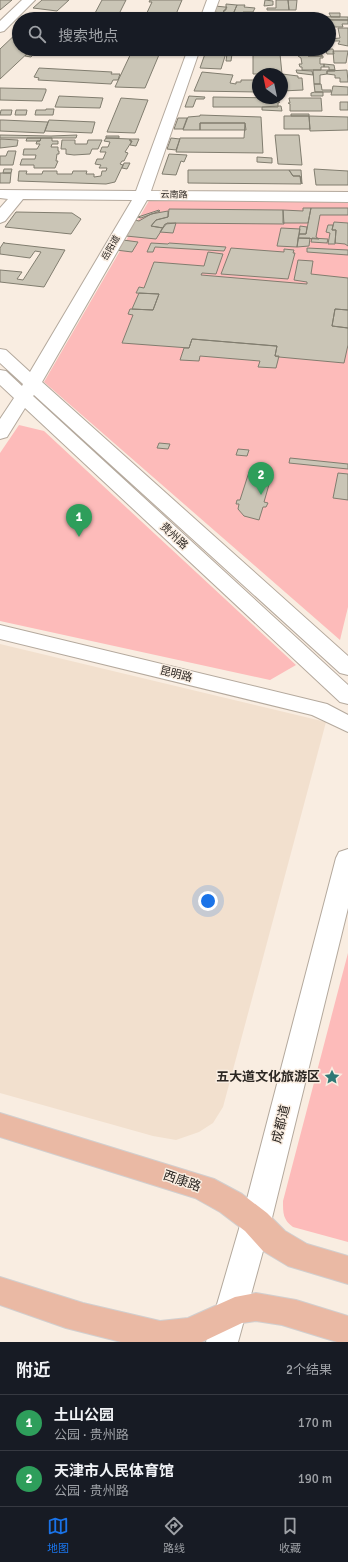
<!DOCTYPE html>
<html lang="zh">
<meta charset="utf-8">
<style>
:root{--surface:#171b24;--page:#242831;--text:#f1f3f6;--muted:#9ea1a6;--line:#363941;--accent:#1a73e8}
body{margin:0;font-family:Signika,"Noto Sans SC",sans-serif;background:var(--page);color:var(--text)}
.compass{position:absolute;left:252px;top:68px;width:36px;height:36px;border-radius:50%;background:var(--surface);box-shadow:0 1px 3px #0004;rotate:327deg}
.you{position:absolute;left:208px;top:901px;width:14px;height:14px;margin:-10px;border:3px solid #fff;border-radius:50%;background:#1a73e8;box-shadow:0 0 0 6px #1a73e833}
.badge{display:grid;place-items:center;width:26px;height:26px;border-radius:50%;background:var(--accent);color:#fff;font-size:13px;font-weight:700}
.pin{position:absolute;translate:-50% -33px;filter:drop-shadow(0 1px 2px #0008)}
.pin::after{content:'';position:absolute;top:21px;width:14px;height:12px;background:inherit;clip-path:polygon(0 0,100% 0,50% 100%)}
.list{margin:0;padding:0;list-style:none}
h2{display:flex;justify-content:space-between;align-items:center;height:52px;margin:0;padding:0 16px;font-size:17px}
h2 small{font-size:13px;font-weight:400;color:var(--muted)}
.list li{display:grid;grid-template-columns:26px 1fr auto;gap:12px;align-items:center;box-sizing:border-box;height:56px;padding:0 16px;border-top:1px solid var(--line)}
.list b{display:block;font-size:15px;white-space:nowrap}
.list p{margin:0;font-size:13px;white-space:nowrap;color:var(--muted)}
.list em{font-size:13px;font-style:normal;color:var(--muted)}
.icon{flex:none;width:22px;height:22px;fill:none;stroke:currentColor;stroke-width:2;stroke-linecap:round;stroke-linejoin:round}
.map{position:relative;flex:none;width:348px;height:1342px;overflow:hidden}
.search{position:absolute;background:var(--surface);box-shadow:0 1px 3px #0004;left:12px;right:12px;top:12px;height:44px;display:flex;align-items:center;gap:10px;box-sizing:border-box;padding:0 14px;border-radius:22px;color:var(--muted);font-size:15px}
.sheet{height:164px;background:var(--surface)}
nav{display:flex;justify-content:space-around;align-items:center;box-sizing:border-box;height:56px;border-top:1px solid var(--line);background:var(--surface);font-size:11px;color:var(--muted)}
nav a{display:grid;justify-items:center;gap:2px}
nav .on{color:var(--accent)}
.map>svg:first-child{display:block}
.built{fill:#f2e0ce}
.green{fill:#fdbbba}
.building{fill:#cac5b6;stroke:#817d6f}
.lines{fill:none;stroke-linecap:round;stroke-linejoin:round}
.minor-casing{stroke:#b4a99d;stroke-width:2}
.major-casing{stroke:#d1cfcf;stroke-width:2}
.minor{fill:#fff;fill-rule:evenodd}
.major{fill:#eab9a4;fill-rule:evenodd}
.labels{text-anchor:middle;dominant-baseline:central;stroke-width:3;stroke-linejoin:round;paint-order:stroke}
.far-street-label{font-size:9px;fill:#2c2723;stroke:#f9ede1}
.street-label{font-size:11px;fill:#2c2723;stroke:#f9ede1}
.near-poi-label{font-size:13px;font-weight:bold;fill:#2c2723;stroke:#f9ede1;text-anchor:end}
.near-street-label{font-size:13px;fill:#2c2723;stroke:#f9ede1}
</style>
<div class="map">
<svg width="348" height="1342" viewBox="0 0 348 1342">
<rect width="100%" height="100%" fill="#f9ede1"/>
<path class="built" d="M0 644 326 722 223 1107 213 1123 199 1132 176 1140 153 1136 0 1093Z"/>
<path class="green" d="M150 199 348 201V607L340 640 44 382Z
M19 425 44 431 296 665 270 680 0 621V453Z
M348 953V1242L293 1227C283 1220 283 1213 283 1201Z"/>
<path class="building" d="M0 0H12L0 10Z
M42 0H69L57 11 33 8Z
M102 0H126L118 16 94 15Z
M150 0H182L174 19H144L152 2H149Z
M265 0 273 1V5L264 6Z
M276 0H288L289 10H267V8H276Z
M288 0H297L296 10H289Z
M226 4 237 5 231 19H223L224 16H222L224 10H226Z
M237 5H245L244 7 255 8 253 12H243L242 16 248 17 247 19H231Z
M215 6 225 7H227L223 13 213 12Z
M278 13H292V14H289L288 17H280Z
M303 13H315V16L305 17Z
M329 13H340V17H331Z
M138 14 146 15 144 19H136Z
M212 15 222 16H224L223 19H210Z
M258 16 348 17V20L257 19Z
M329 20H348V24H342L343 27H329Z
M338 28H348V46L338 44 340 41H330V39L340 38Z
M19 31V49H32L0 79V49Z
M32 49H39L31 57 25 56Z
M133 49 161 50 145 88 115 87Z
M312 49H321L322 56H308L307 51H312Z
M321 49H333L334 54H327L326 51H321Z
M206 51 226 53 221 69 200 68Z
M333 51H348L346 63H334Z
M298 52H307L308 56H323V58H320V64H324V67H321V70H302V67H300L299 64H302L301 58 298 56Z
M253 53 280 54 282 74 298 76V78H302L303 90 282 91V74H253Z
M227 54H232L231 61H226Z
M324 64 334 65 335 70H329V67H324Z
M39 68 112 72 111 74H120L118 80H113L111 84 38 80 39 78 34 77Z
M296 70 312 71 313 75 297 73Z
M313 70H335V71H327V74L320 75V84H314Z
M347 70 348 82H340V78H335V75L327 74V71Z
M202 72 233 75 230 83 236 84V82H241V80H258V92L194 91Z
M314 84H321L322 90H331V92H315Z
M333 86 348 87V95H331Z
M0 88 46 89V91L42 101 0 100Z
M315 92H323V96H311V93Z
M59 96 103 98 100 108 55 107Z
M189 96 205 97 204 99H196L193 107H185Z
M213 97 278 98V102H280L278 103V107H213Z
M121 98 148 100 135 133 107 132Z
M289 98H321L322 111H290V104L288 103H290Z
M340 102H348V110H340Z
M278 106H281L282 111 262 110V107Z
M46 109H54L53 115H35L36 110H46Z
M1 110H12L11 115H0Z
M16 110H27L26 115H15Z
M291 114H309V116H291Z
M200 115 261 117 263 153 176 152 180 138H244L245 123H200V130H183L188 117 200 116Z
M284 116H309L310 129H284Z
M309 116 348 117V130L310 131Z
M178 118H187L183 129H174Z
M0 120H3L48 122 44 133 0 131Z
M49 120 95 122 92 133 45 131Z
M200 123H245L246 130H200Z
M0 135 51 136 77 135 76 138H0Z
M275 135H299L302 165 278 164Z
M106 136H119V138H106Z
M27 138H41L40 141H26Z
M41 138H52V141H58V144H52L51 147H58V151H59V154H57L56 161H58L55 168H34V165H20L22 159H35L36 155H23L24 149H37L40 144H36L37 141H40Z
M106 138 130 139V141H132L125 152 128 153 124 161H122L120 164 123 165 115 182 106 184 18 181 19 171H27L26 174H42L43 171H57V174H72L73 171H87L86 174H94V177L101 176 102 171H106L107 168H99L101 165 95 164 97 159H103L106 152H100L102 147H108L110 142 104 141Z
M171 138 180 139 176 150 167 149Z
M0 139 18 140 17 146 0 148Z
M130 139H139L136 146 130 145 132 141H130Z
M62 140H75V144H87L88 140H102L98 149H92L90 154 74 155 66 154V149H61Z
M8 151H16L13 165H0V156H6Z
M169 154 187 155 184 162 181 161 176 175 162 174Z
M257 157 272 158V163L257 162Z
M124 163H130L127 169 122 168Z
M4 169H12L11 173H3Z
M314 169 348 171V185H316Z
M188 170H289L293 176H300L301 184 188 183Z
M289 170H301L302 184 300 176H293Z
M0 173H11L10 183H0Z
M303 208H311L308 223H283V210L303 211Z
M311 208H348V215H320L316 237 319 239 298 238 299 234H306Z
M169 209 283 210 284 224 167 223 163 228 151 226 156 220 168 217Z
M159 210 160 211 141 218 138 217Z
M168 211V217L156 220 151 226 163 228 156 239 126 236 135 220 139 221 151 214Z
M16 212 72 213 81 219 71 234 5 227Z
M334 222 348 223V246L345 244 335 243 336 230H332Z
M176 223 173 233 160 232 165 224Z
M328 225H333L332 230H336L335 244H328L330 233 326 232Z
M300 226 307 227 306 234H299Z
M281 228 300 229 297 247 277 246Z
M298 238H310L309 246 297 247Z
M312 238 328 239 327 243 311 242Z
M123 240 138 242 132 252 116 250Z
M4 242V243L65 250 44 287 0 282V270L22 272 17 279 23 280 41 252 35 251 30 258 0 254V248Z
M151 243 168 244 169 243 226 247 224 251 155 247 153 252H147Z
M231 248 284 252V249L294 250 293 253H295L288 279 221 274Z
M307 248 348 250V255L307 252Z
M208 252 223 254 216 274 202 273 201 275 307 284V282L294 280 298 260 313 261 311 274 348 278V310L335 309 332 326 348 328V345L344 363 279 357 275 356 277 346H275L192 339 189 348 122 343 133 315 128 314 130 309 153 310 159 294 136 293 139 287 144 288 154 262 204 266Z
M139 293 159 294 153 310 132 309Z
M335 309 348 310V328L332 326Z
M192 339 277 346 275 356H279L276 368 258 367 260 361 200 356 199 361 180 360 184 348H189Z
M159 443 170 444 168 449 157 448Z
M238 449 249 450 247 456 236 455Z
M290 458 348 464V469L289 463Z
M249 472 272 474 264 502 268 503 266 507H263L259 520 244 516 238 509 239 504H236L237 500H240Z
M338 473 348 474V500L333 498Z"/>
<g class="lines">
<defs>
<path id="minor" d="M22 0H35L4 31 0 32V21Z
M207 0H219L212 19H200Z
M188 49H200L151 191 348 192V202L147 200 42 382 348 656V675L340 673 34 395 33 396 348 685V704L340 702 25 408 7 437 0 439V419L14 398 0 385V370L6 371 22 386 23 384 0 363V349L6 350 30 372 132 200 23 199 5 221 0 223V208L8 199 0 198V190L136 191Z
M0 625 327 704 348 715V732L312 715 0 639Z
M348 849V908L271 1222 238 1342H206L241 1222 336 858 339 852Z"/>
<path id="major" d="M0 1113 214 1179 242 1194 267 1213 285 1231 307 1244 348 1256V1284L288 1266 263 1251 245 1231 220 1212 195 1198 0 1137Z
M0 1277 83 1303 160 1321 188 1318 235 1297 256 1293 296 1300 348 1316V1342H337L282 1325 256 1321 242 1323 202 1342H121L66 1328 0 1305Z"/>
</defs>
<use href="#minor" class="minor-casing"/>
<use href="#major" class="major-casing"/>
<use href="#minor" class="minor"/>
<use href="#major" class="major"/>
</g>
<defs>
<symbol id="sight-bare" viewBox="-9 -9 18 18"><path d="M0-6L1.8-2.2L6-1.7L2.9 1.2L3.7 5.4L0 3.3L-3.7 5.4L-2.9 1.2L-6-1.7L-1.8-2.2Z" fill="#2f7875" stroke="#f9ede1" stroke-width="2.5" paint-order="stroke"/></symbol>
</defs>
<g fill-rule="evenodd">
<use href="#sight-bare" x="321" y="1066" width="22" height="22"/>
</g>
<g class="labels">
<g class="far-street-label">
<text transform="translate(174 195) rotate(1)">云南路</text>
<text transform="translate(111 248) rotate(-60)">岳阳道</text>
</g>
<g class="street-label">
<text transform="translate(174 536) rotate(43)">贵州路</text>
<text transform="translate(176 674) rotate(14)">昆明路</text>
</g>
<g class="near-poi-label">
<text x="320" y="1077">五大道文化旅游区</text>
</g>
<g class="near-street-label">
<text transform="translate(281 1124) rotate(-76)">成都道</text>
<text transform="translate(182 1181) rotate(19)">西康路</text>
</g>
</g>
</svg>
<svg class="compass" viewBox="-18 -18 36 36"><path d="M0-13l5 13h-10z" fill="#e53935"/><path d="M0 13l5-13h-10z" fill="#9ea1a6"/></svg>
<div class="you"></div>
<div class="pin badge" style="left:79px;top:537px;background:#2e9e5b">1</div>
<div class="pin badge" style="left:261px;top:495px;background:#2e9e5b">2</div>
<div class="search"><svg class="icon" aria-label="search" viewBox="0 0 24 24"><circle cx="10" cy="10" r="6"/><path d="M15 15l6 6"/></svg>搜索地点</div>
</div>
<section class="sheet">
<h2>附近<small>2个结果</small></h2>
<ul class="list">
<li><span class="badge" style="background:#2e9e5b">1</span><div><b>土山公园</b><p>公园 · 贵州路</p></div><em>170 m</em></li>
<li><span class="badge" style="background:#2e9e5b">2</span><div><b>天津市人民体育馆</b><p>公园 · 贵州路</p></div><em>190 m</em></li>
</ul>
</section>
<nav>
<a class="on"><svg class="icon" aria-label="map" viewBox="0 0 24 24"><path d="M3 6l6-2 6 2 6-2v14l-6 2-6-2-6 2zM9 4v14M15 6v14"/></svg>地图</a>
<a><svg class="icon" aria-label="directions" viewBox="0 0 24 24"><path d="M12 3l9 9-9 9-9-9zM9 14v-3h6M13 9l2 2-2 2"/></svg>路线</a>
<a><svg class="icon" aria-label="saved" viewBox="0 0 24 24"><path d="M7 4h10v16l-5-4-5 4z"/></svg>收藏</a>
</nav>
